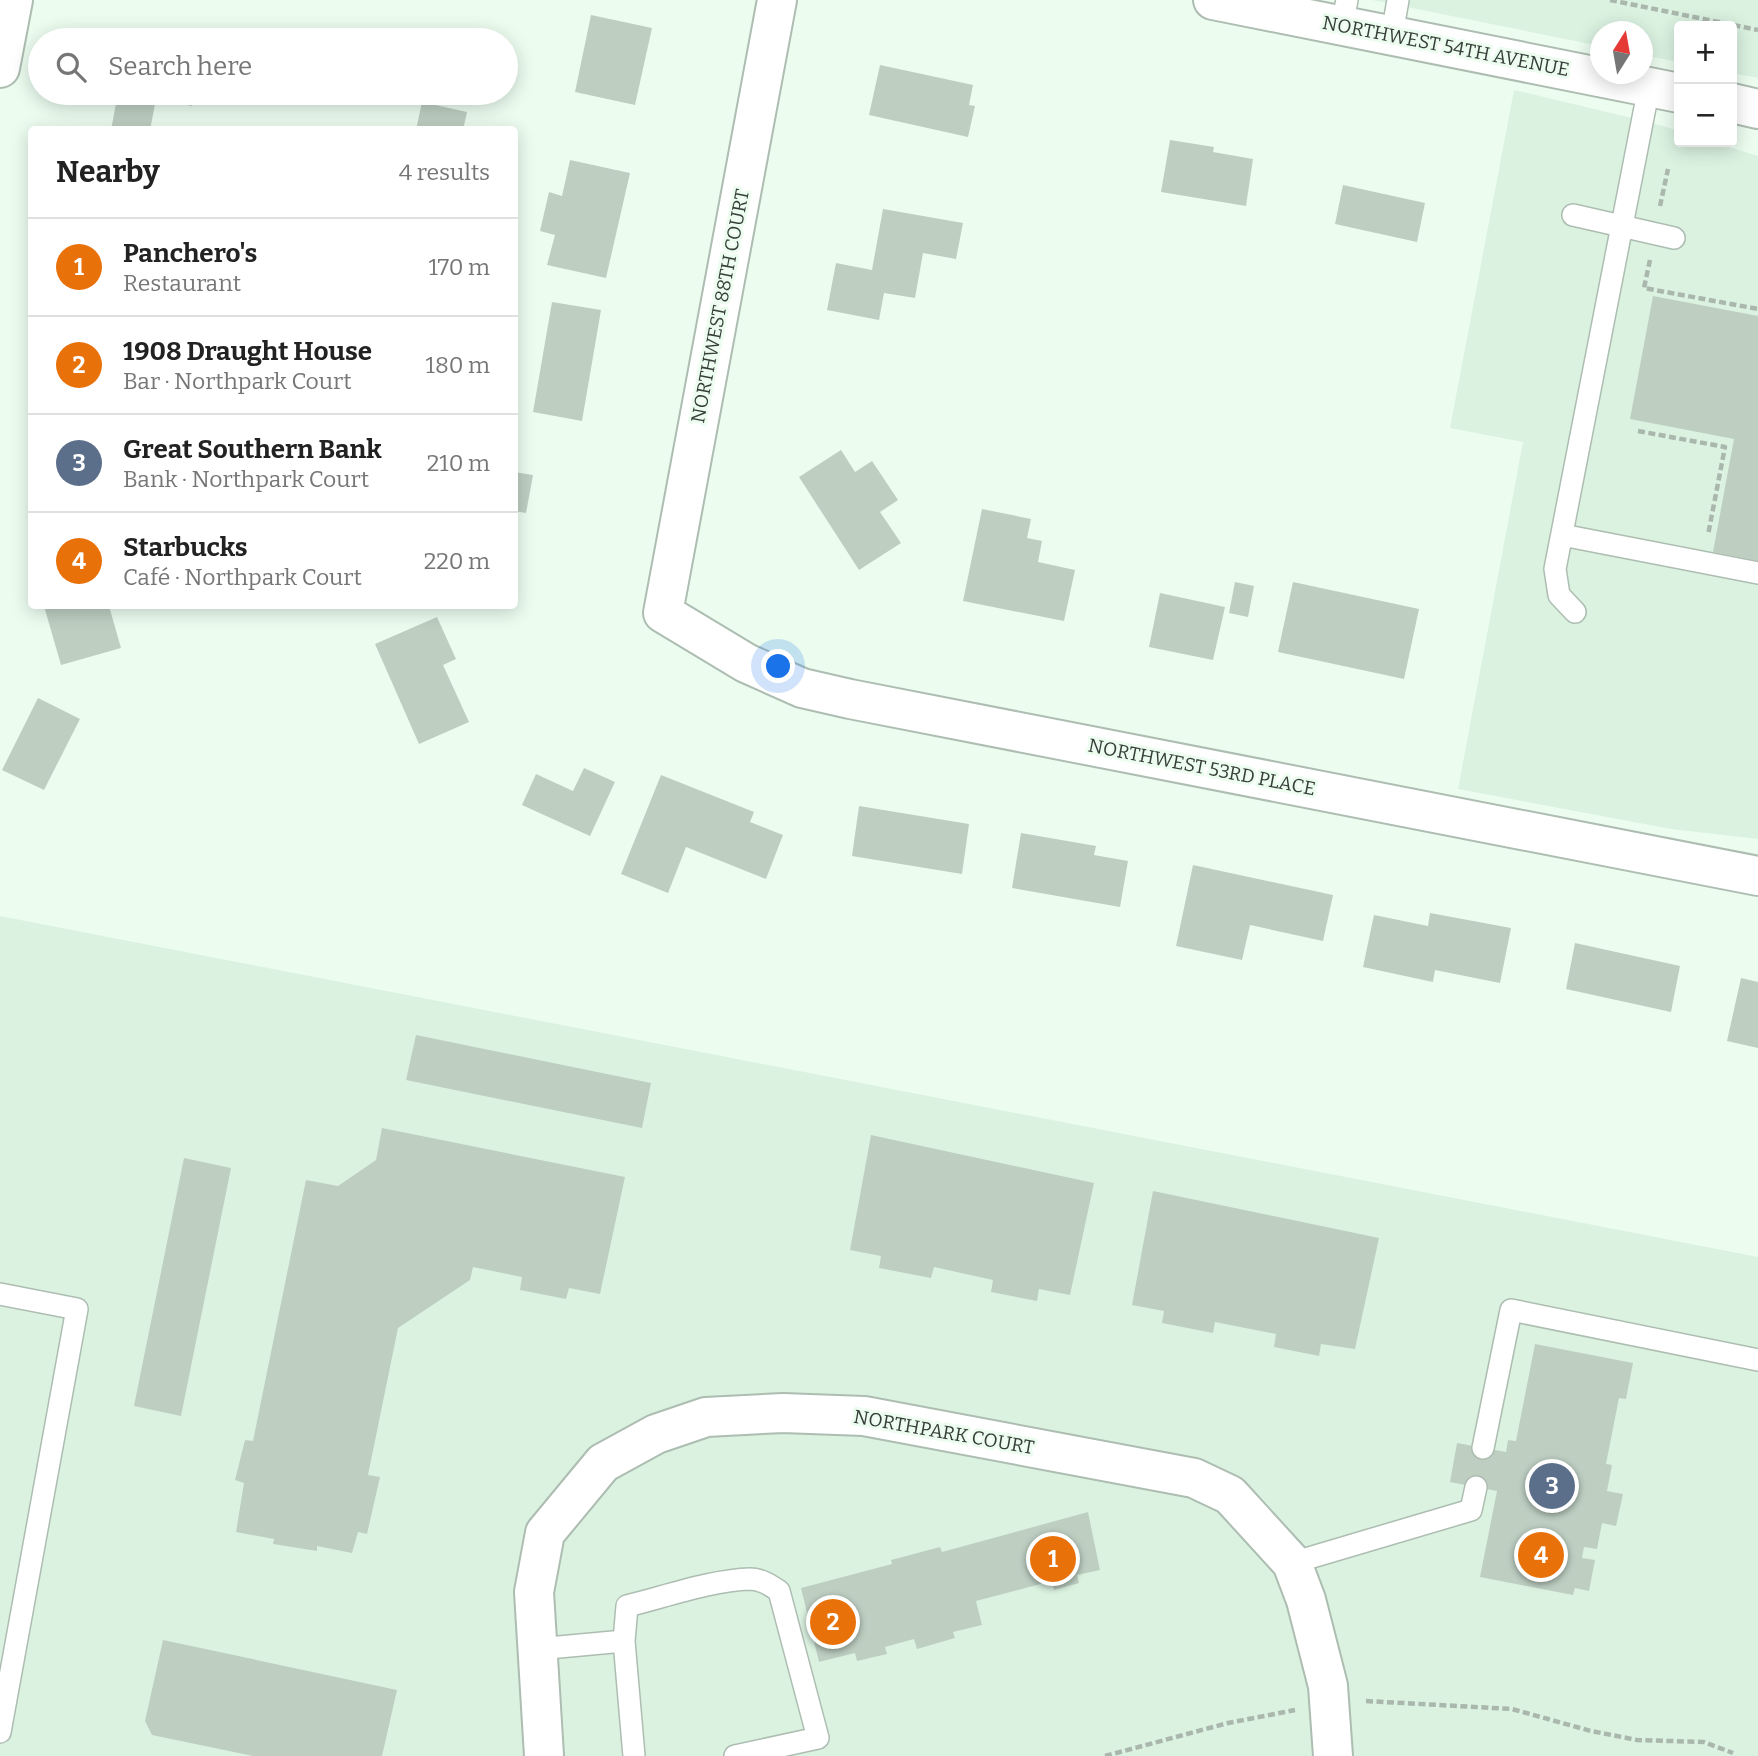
<!DOCTYPE html>
<meta charset="utf-8">
<style>
:root{--surface:#fff;--page:#f2f2f2;--text:#222;--muted:#767676;--line:#e0e0e0;--accent:#0f766e}
body{margin:0;font-family:Bitter,serif;background:var(--page);color:var(--text)}
.controls{position:absolute;right:21px;top:21px;display:grid;overflow:hidden;border-radius:7px;box-shadow:0 4px 18px #0003}
.controls button{width:63px;height:63px;display:grid;place-items:center;padding:0;border:0;border-bottom:2px solid var(--line);background:var(--surface);color:var(--text);font:35px sans-serif}
.compass{position:absolute;left:1590px;top:21px;width:63px;height:63px;border-radius:50%;background:var(--surface);box-shadow:0 4px 18px #0003;rotate:11deg}
.you{position:absolute;left:779px;top:667px;width:24px;height:24px;margin:-18px;border:5px solid #fff;border-radius:50%;background:#1a73e8;box-shadow:0 0 0 10px #1a73e833}
.badge{display:grid;place-items:center;width:46px;height:46px;border-radius:50%;background:var(--accent);color:#fff;font-size:23px;font-weight:700}
.pin{position:absolute;translate:-50% -50%;border:4px solid #fff;box-shadow:0 2px 7px #0006}
.list{margin:0;padding:0;list-style:none}
h2{display:flex;justify-content:space-between;align-items:center;height:91px;margin:0;padding:0 28px;font-size:30px}
h2 small{font-size:23px;font-weight:400;color:var(--muted)}
.list li{display:grid;grid-template-columns:46px 1fr auto;gap:21px;align-items:center;box-sizing:border-box;height:98px;padding:0 28px;border-top:2px solid var(--line)}
.list b{display:block;font-size:26px;white-space:nowrap}
.list p{margin:0;font-size:23px;white-space:nowrap;color:var(--muted)}
.list em{font-size:23px;font-style:normal;color:var(--muted)}
.icon{flex:none;width:38px;height:38px;fill:none;stroke:currentColor;stroke-width:2;stroke-linecap:round;stroke-linejoin:round}
.map{position:relative;flex:none;width:1758px;height:1756px;overflow:hidden}
.search{position:absolute;background:var(--surface);box-shadow:0 4px 18px #0003;left:28px;top:28px;width:490px;height:77px;display:flex;align-items:center;gap:18px;box-sizing:border-box;padding:0 24px;border-radius:38px;color:var(--muted);font-size:26px}
.panel{position:absolute;background:var(--surface);box-shadow:0 4px 18px #0003;left:28px;top:126px;width:490px;height:483px;border-radius:7px}
.map>svg:first-child{display:block}
.built{fill:#dbf2e1}
.building{fill:#becfc2}
.lines{fill:none;stroke-linecap:round;stroke-linejoin:round}
.service-casing{stroke:#adbdb1;stroke-width:24}
.minor-casing{stroke:#adbdb1;stroke-width:42}
.tertiary-casing{stroke:#adbdb1;stroke-width:42}
.path{stroke:#aab7ad;stroke-width:4.5;stroke-dasharray:7 3.5;stroke-linecap:butt}
.service{stroke:#fff;stroke-width:21}
.minor{stroke:#fff;stroke-width:38}
.tertiary{stroke:#fff;stroke-width:38}
.labels{text-anchor:middle;dominant-baseline:central;stroke-width:6;stroke-linejoin:round;paint-order:stroke}
.street-label{font-size:19px;fill:#373e39;stroke:#ecfdf0}
</style>
<div class="map">
<svg width="1758" height="1756" viewBox="0 0 1758 1756">
<rect width="100%" height="100%" fill="#ecfdf0"/>
<path class="built" d="M1372 0H1758V78L1732 73V26H1679V62L1643 55 1642 32H1600V46Z
M1514 90 1653 123 1679 131V142H1712L1758 156V839L1671 829 1458 789 1523 442 1450 428Z
M0 916 1758 1257V1756H0Z"/>
<path class="building" d="M591 15 652 28 635 105 575 92Z
M880 65 973 85 969 105 975 106 968 137 869 115Z
M118 93H195L192 106 156 99 150 130H111Z
M422 102 467 112 463 130H416Z
M1170 140 1214 147 1213 152 1253 159 1246 206 1161 192Z
M570 160 630 173 606 278 547 265 555 235 540 231 549 192 562 196Z
M1343 185 1425 203 1417 242 1335 224Z
M883 209 963 223 956 259 923 253 915 298 884 293 879 320 827 310 836 263 872 270Z
M1653 296 1758 316V561L1713 552 1734 439 1630 419Z
M552 302 601 310 582 421 533 412Z
M841 450 855 472 872 461 898 500 880 512 901 543 859 570 799 477Z
M514 472 533 475 526 513 514 511Z
M982 509 1031 519 1027 538 1042 541 1038 562 1075 570 1064 621 963 601Z
M1235 582 1254 586 1248 617 1229 613Z
M1293 582 1419 609 1404 679 1278 652Z
M1160 593 1225 607 1213 660 1149 647Z
M44 606H109L121 648 61 665Z
M437 617 456 659 443 665 469 722 419 744 375 644Z
M38 698 80 719 44 790 2 770Z
M584 768 615 782 590 836 522 805 536 774 573 791Z
M661 775 754 812 750 822 783 835 766 879 686 847 668 893 621 874Z
M859 806 969 824 962 874 852 856Z
M1021 833 1096 846 1094 855 1128 861 1120 907 1012 888Z
M1193 865 1333 895 1323 941 1250 925 1242 960 1176 946Z
M1430 913 1511 928 1500 983 1435 970 1433 982 1363 967 1374 915 1428 926Z
M1575 943 1680 966 1671 1012 1566 989Z
M1741 978 1758 982V1048L1727 1041Z
M416 1035 651 1083 642 1128 406 1080Z
M382 1128 625 1177 600 1294 569 1288 566 1299 520 1290 522 1277 473 1267 470 1280 398 1328 368 1475 380 1477 367 1534 358 1532 352 1553 317 1546V1551L273 1544 274 1539 236 1532 244 1483 235 1480 245 1440 253 1441 306 1180 338 1186 376 1160Z
M871 1135 1094 1183 1070 1295 1039 1289 1037 1301 991 1292 993 1280 934 1267 931 1278 879 1268 881 1256 850 1250Z
M184 1158 231 1168 181 1416 134 1406Z
M1153 1191 1379 1238 1355 1349 1321 1344 1319 1356 1274 1347 1276 1334 1215 1322 1213 1333 1162 1323 1164 1311 1132 1305Z
M1535 1344 1633 1363 1626 1399 1619 1398 1606 1464 1612 1465 1607 1491 1623 1494 1616 1526 1602 1523 1597 1549 1584 1547 1582 1558 1595 1560 1589 1591 1575 1588 1573 1595 1480 1577 1497 1491 1450 1482 1457 1443 1506 1452 1508 1440 1516 1441Z
M1088 1512 1100 1570 1077 1575 1079 1583 1054 1590 1052 1581 976 1601 982 1625 953 1632 955 1638 917 1649 914 1639 885 1647 887 1654 857 1661 855 1653 819 1662 801 1588 892 1564 891 1560 940 1547 942 1552Z
M163 1640 397 1690 382 1756H253L152 1735 145 1721Z"/>
<g class="lines">
<defs>
<path id="service" d="M1342 24 1347 0
M1392 34 1398 0
M1573 215 1674 238
M1562 535 1758 573
M1575 612 1559 595 1555 569 1649 87
M0 1294 77 1309 0 1732
M1483 1448 1511 1310 1758 1360
M1292 1563 1471 1510 1476 1487
M624 1641 634 1756
M537 1649 624 1641 627 1606C664 1597 712 1580 750 1579 761 1579 770 1585 779 1591L818 1738 735 1756"/>
<path id="minor" d="M777 0 663 613 746 663 802 688 850 699 1758 876
M0 68 13 0
M544 1756 534 1592 545 1533 603 1463 656 1434 706 1417 783 1413 864 1416 1194 1478 1230 1495 1292 1563 1306 1600 1328 1686 1333 1756"/>
<path id="tertiary" d="M1213 0 1679 93
M1732 103 1758 109"/>
</defs>
<use href="#service" class="service-casing"/>
<use href="#minor" class="minor-casing"/>
<use href="#tertiary" class="tertiary-casing"/>
<path class="path" d="M1610 0 1758 30
M1660 206 1668 169
M1650 260 1644 288 1758 309
M1638 431 1725 447 1708 535
M1366 1701 1512 1709 1591 1731 1637 1740 1704 1742 1733 1753
M1105 1756 1228 1723 1295 1710"/>
<use href="#service" class="service"/>
<use href="#minor" class="minor"/>
<use href="#tertiary" class="tertiary"/>
</g>
<g class="labels">
<g class="street-label">
<text transform="translate(1446 46) rotate(11)">NORTHWEST 54TH AVENUE</text>
<text transform="translate(720 306) rotate(-79)">NORTHWEST 88TH COURT</text>
<text transform="translate(1202 767) rotate(11)">NORTHWEST 53RD PLACE</text>
<text transform="translate(944 1432) rotate(10)">NORTHPARK COURT</text>
</g>
</g>
</svg>
<div class="controls">
<button>+</button>
<button>−</button>
</div>
<svg class="compass" viewBox="-18 -18 36 36"><path d="M0-13l5 13h-10z" fill="#e53935"/><path d="M0 13l5-13h-10z" fill="#767676"/></svg>
<div class="you"></div>
<div class="pin badge" style="left:1053px;top:1559px;background:#e8710a">1</div>
<div class="pin badge" style="left:833px;top:1622px;background:#e8710a">2</div>
<div class="pin badge" style="left:1552px;top:1486px;background:#5c6f8a">3</div>
<div class="pin badge" style="left:1541px;top:1555px;background:#e8710a">4</div>
<div class="search"><svg class="icon" aria-label="search" viewBox="0 0 24 24"><circle cx="10" cy="10" r="6"/><path d="M15 15l6 6"/></svg>Search here</div>
<section class="panel">
<h2>Nearby<small>4 results</small></h2>
<ul class="list">
<li><span class="badge" style="background:#e8710a">1</span><div><b>Panchero's</b><p>Restaurant</p></div><em>170 m</em></li>
<li><span class="badge" style="background:#e8710a">2</span><div><b>1908 Draught House</b><p>Bar · Northpark Court</p></div><em>180 m</em></li>
<li><span class="badge" style="background:#5c6f8a">3</span><div><b>Great Southern Bank</b><p>Bank · Northpark Court</p></div><em>210 m</em></li>
<li><span class="badge" style="background:#e8710a">4</span><div><b>Starbucks</b><p>Café · Northpark Court</p></div><em>220 m</em></li>
</ul>
</section>
</div>
